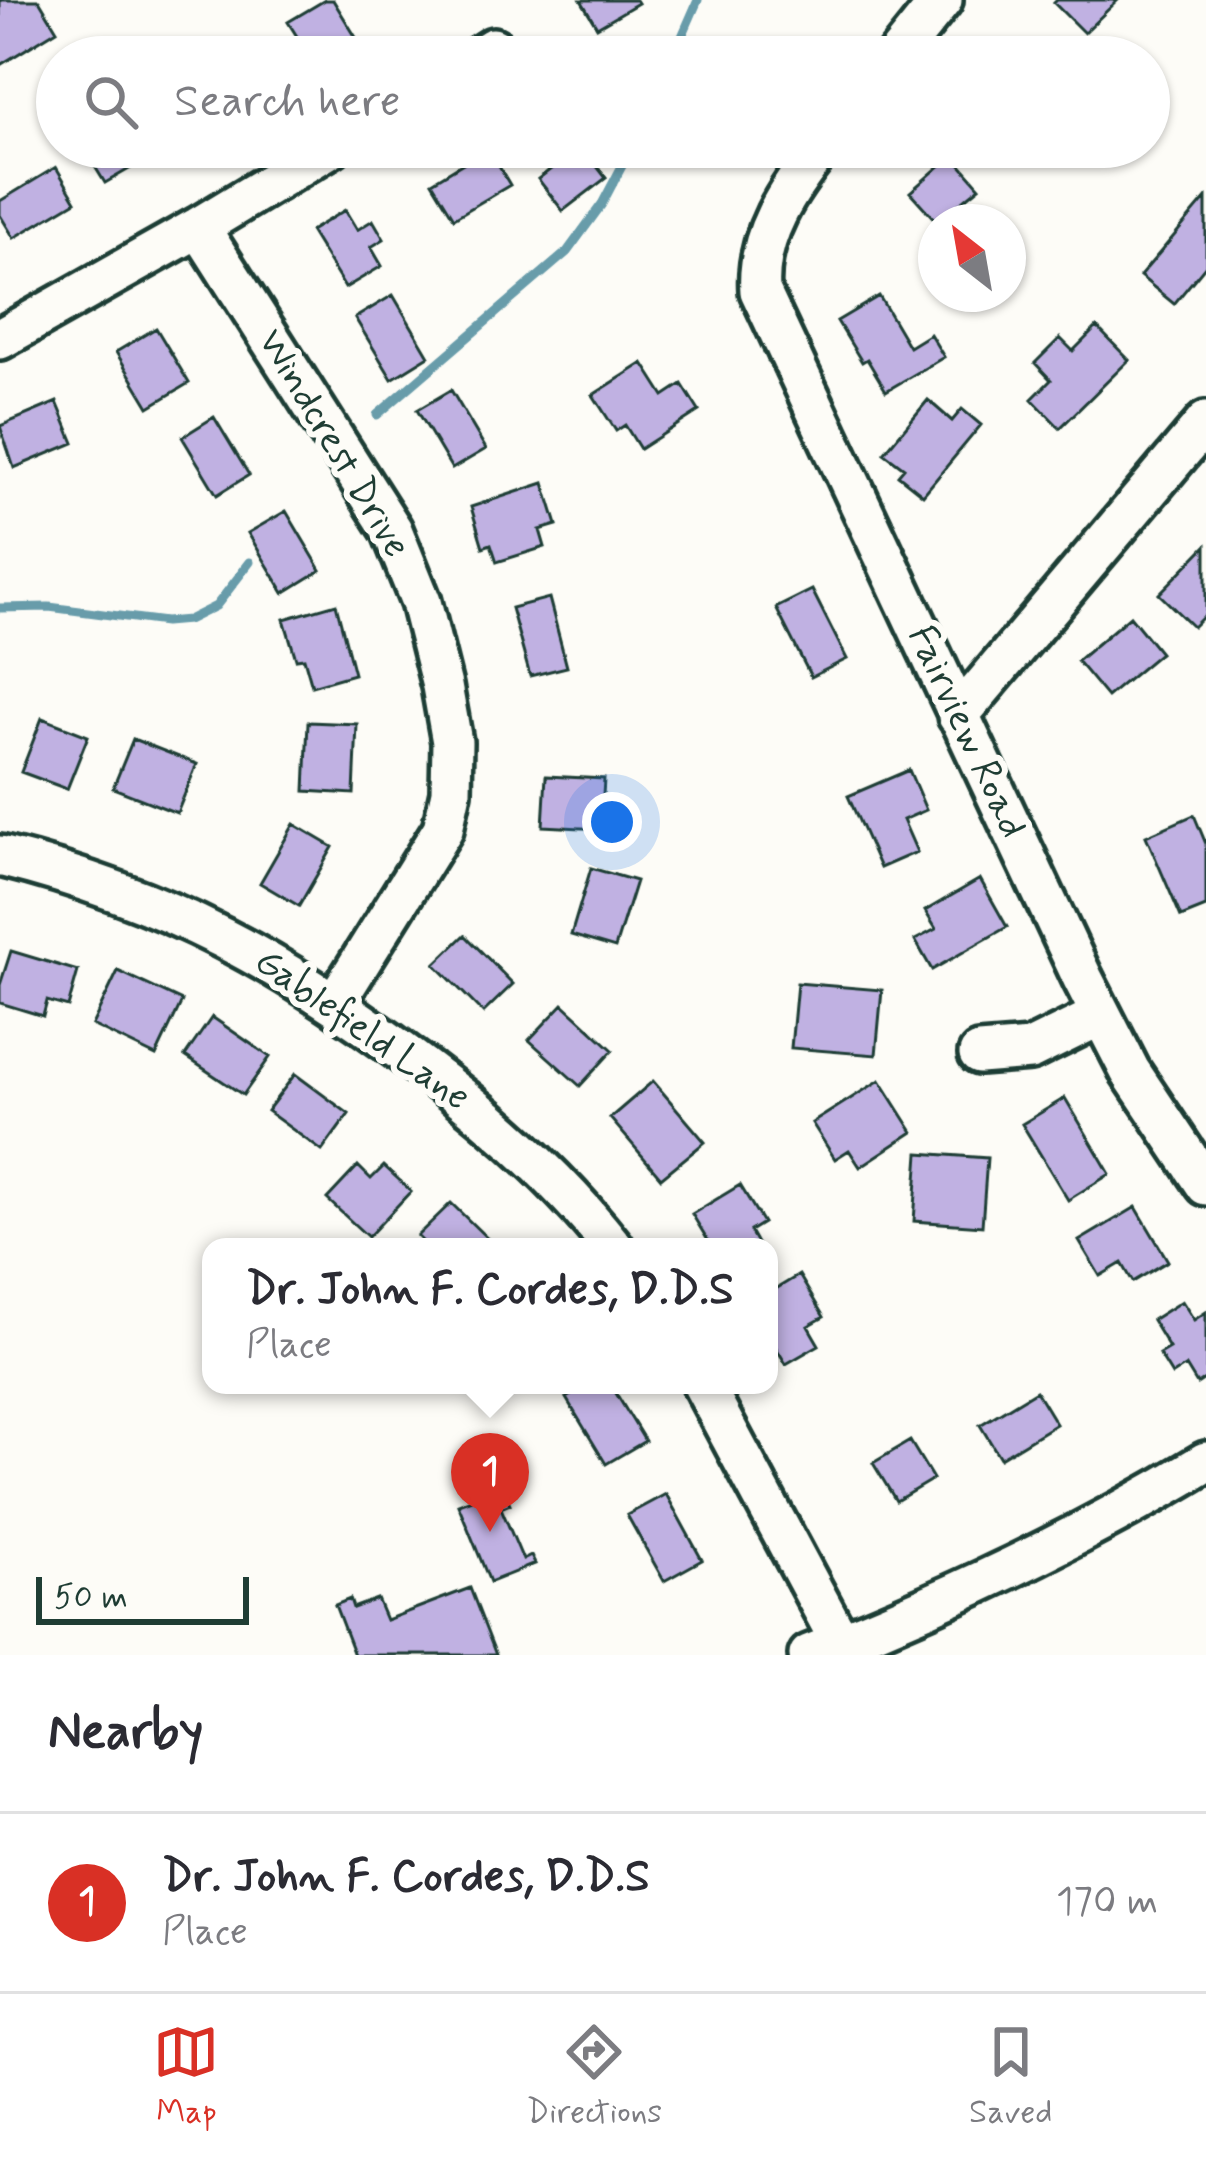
<!DOCTYPE html>
<style>
:root{--surface:#fff;--page:#f7f7f7;--text:#2b2b33;--muted:#7c7c81;--line:#e1e1e2;--accent:#d93025}
body{margin:0;font-family:Mynerve,sans-serif;background:var(--page);color:var(--text)}
.compass{position:absolute;left:918px;top:204px;width:108px;height:108px;border-radius:50%;background:var(--surface);box-shadow:0 3px 9px #0004;rotate:329deg}
.scale{position:absolute;left:36px;bottom:30px;width:213px;box-sizing:border-box;padding-left:12px;border:6px solid #1f3d34;border-top:0;font-size:33px;line-height:42px;white-space:nowrap;color:#1f3d34;-webkit-text-stroke:9px #fdfcf7;paint-order:stroke}
.you{position:absolute;left:612px;top:822px;width:42px;height:42px;margin:-30px;border:9px solid #fff;border-radius:50%;background:#1a73e8;box-shadow:0 0 0 18px #1a73e833}
.badge{display:grid;place-items:center;width:78px;height:78px;border-radius:50%;background:var(--accent);color:#fff;font-size:39px;font-weight:700}
.pin{position:absolute;translate:-50% -99px;filter:drop-shadow(0 3px 6px #0008)}
.pin::after{content:'';position:absolute;top:63px;width:42px;height:36px;background:inherit;clip-path:polygon(0 0,100% 0,50% 100%)}
.popup{position:absolute;left:202px;top:1238px;width:576px;height:156px;box-sizing:border-box;display:grid;place-content:center;border-radius:24px;background:var(--surface);filter:drop-shadow(0 3px 9px #0005);font-size:39px;white-space:nowrap;color:var(--muted)}
.popup b{font-size:45px;color:var(--text)}
.popup::after{content:'';position:absolute;left:50%;top:100%;margin-left:-24px;border:24px solid transparent;border-top-color:var(--surface)}
.list{margin:0;padding:0;list-style:none}
h2{display:flex;justify-content:space-between;align-items:center;height:156px;margin:0;padding:0 48px;font-size:51px}
h2 small{font-size:39px;font-weight:400;color:var(--muted)}
.list li{display:grid;grid-template-columns:78px 1fr auto;gap:36px;align-items:center;box-sizing:border-box;height:180px;padding:0 48px;border-top:3px solid var(--line)}
.list b{display:block;font-size:45px;white-space:nowrap}
.list p{margin:0;font-size:39px;white-space:nowrap;color:var(--muted)}
.list em{font-size:39px;font-style:normal;color:var(--muted)}
.icon{flex:none;width:66px;height:66px;fill:none;stroke:currentColor;stroke-width:2;stroke-linecap:round;stroke-linejoin:round}
.map{position:relative;flex:none;width:1206px;height:1655px;overflow:hidden}
.search{position:absolute;background:var(--surface);box-shadow:0 3px 9px #0004;left:36px;right:36px;top:36px;height:132px;display:flex;align-items:center;gap:30px;box-sizing:border-box;padding:0 42px;border-radius:66px;color:var(--muted);font-size:45px}
.sheet{height:336px;background:var(--surface)}
nav{display:flex;justify-content:space-around;align-items:center;box-sizing:border-box;height:168px;border-top:3px solid var(--line);background:var(--surface);font-size:33px;color:var(--muted)}
nav a{display:grid;justify-items:center;gap:6px}
nav .on{color:var(--accent)}
.map>svg:first-child{display:block}
.lines{fill:none;stroke-linecap:round;stroke-linejoin:round}
.stream{stroke:#679caa;stroke-width:9}
.building{fill:#c0b1e2;stroke:#1f3d34;stroke-width:3}
.minor-casing{stroke:#1f3d34;stroke-width:48}
.minor{stroke:#fdfcf7;stroke-width:39}
.labels{text-anchor:middle;dominant-baseline:central;stroke-width:12;stroke-linejoin:round;paint-order:stroke}
.street-label{font-size:39px;fill:#1f3d34;stroke:#fdfcf7}
</style>
<div class="map">
<svg width="1206" height="1655" viewBox="0 0 1206 1655">
<rect width="100%" height="100%" fill="#fdfcf7"/>
<filter id="ink" filterUnits="userSpaceOnUse"><feTurbulence type="fractalNoise" baseFrequency=".00833" numOctaves="2"/><feDisplacementMap in="SourceGraphic" scale="24" xChannelSelector="R" yChannelSelector="G"/><feConvolveMatrix kernelMatrix="1 2 1 2 8 2 1 2 1" color-interpolation-filters="sRGB"/></filter>
<g filter="url(#ink)">
<g class="lines">
<path class="stream" d="M673 57 698 0
M377 415 567 252 602 204 632 147
M0 608 49 607 165 622 188 620 216 606 250 562"/>
</g>
<path class="building" d="M0 0H39L57 30 0 65Z
M325 0H333L360 44 337 57H310L288 22Z
M581 0H636L638 3 597 27Z
M1057 0H1118L1084 33 1054 3Z
M83 147H126L121 150 131 168 105 183Z
M544 147H582L606 178 563 211 538 179 555 166 542 149Z
M488 148 510 185 454 218 432 182Z
M952 155 980 187 937 222 910 192Z
M56 167 76 201 14 238 0 215V201Z
M1206 198V265L1174 304 1140 276Z
M345 210 357 230 373 220 384 239 371 247 382 266 345 288 310 231Z
M393 295 429 356 392 379 355 318Z
M879 296 909 347 930 334 944 357 886 391 867 359 862 362 837 321Z
M1097 327 1129 360 1060 428 1032 399 1051 380 1035 363 1060 338 1073 351Z
M156 328 189 383 149 407 116 352Z
M643 363 664 396 682 384 699 411 640 449 625 425 616 431 593 395Z
M451 390 486 449 452 469 417 410Z
M928 400 952 421 962 409 981 425 923 495 898 475 904 468 884 453Z
M57 402 74 443 14 468 0 426Z
M214 417 249 475 217 495 182 437Z
M544 483 557 525 540 530 545 547 497 562 491 544 483 547 471 507Z
M286 511 321 570 284 593 248 533Z
M1206 546V614L1193 627 1159 594Z
M812 590 847 659 811 677 776 608Z
M549 598 567 667 530 676 511 608Z
M336 604 354 674 312 686 304 658 296 659 284 619Z
M1130 616 1160 653 1107 697 1077 661Z
M42 718 88 736 67 789 21 772Z
M308 722 357 724 354 794 305 791Z
M133 739 197 764 177 813 113 788Z
M909 770 926 810 903 820 917 852 880 868 848 796Z
M546 776 604 779 601 829 543 826Z
M1194 815 1206 844V907L1181 917 1146 836Z
M294 824 333 847 299 906 260 883Z
M591 868 636 881 615 948 571 935Z
M980 879 1007 927 932 970 915 940 936 929 925 911Z
M465 935 513 984 483 1013 435 964Z
M11 951 78 971 68 1007 47 1001 43 1016 0 1003V985Z
M118 971 182 1001 156 1056 92 1025Z
M797 983 882 990 876 1055 791 1048Z
M563 1004 613 1050 580 1086 529 1040Z
M212 1017 270 1057 243 1095 185 1056Z
M295 1074 349 1114 322 1151 267 1111Z
M880 1080 913 1132 860 1167 849 1150 835 1159 812 1123Z
M653 1081 705 1142 661 1178 610 1118Z
M1065 1098 1110 1174 1068 1200 1022 1124Z
M919 1153 987 1158 982 1226 914 1221Z
M358 1166 371 1179 384 1166 411 1191 368 1237 327 1199Z
M740 1185 763 1223 750 1231 759 1247H712L692 1214Z
M451 1203 496 1247H428L417 1236Z
M1136 1207 1168 1261 1133 1282 1122 1263 1100 1276 1079 1241Z
M799 1275 824 1317 808 1326 819 1345 786 1364 769 1336V1293Z
M1182 1301 1194 1320 1206 1312V1378L1197 1384 1186 1366 1172 1375 1159 1354 1169 1348 1152 1320Z
M588 1385H611L645 1441 606 1464 566 1398Z
M1036 1391 1056 1424 1000 1458 980 1425Z
M910 1441 933 1479 896 1501 873 1463Z
M503 1487 510 1504 501 1508 523 1560 531 1556 535 1564 490 1582 458 1504Z
M666 1494 702 1560 664 1581 627 1515Z
M470 1588 496 1655H354L335 1605 350 1599 353 1608 377 1599 386 1620Z"/>
<g class="lines">
<defs>
<path id="minor" d="M479 57 493 48
M896 57 942 0
M822 147C788 189 756 236 760 291L1083 979 1130 1071 1206 1185
M199 227 392 530 421 602 442 686 452 742 451 792 443 829 336 1001
M0 339 199 227 331 147
M958 716 1206 422
M0 856C167 897 285 963 421 1066 492 1119 558 1177 613 1247
M979 1054 1030 1050 1101 1015
M703 1385 841 1643
M809 1655C947 1601 1080 1539 1206 1462"/>
</defs>
<use href="#minor" class="minor-casing"/>
<use href="#minor" class="minor"/>
</g>
</g>
<g class="labels">
<g class="street-label">
<text transform="translate(333 444) rotate(59)">Windcrest Drive</text>
<text transform="translate(966 732) rotate(65)">Fairview Road</text>
<text transform="translate(362 1030) rotate(35)">Gablefield Lane</text>
</g>
</g>
</svg>
<svg class="compass" viewBox="-18 -18 36 36"><path d="M0-13l5 13h-10z" fill="#e53935"/><path d="M0 13l5-13h-10z" fill="#7c7c81"/></svg>
<div class="scale">50 m</div>
<div class="you"></div>
<div class="pin badge" style="left:490px;top:1532px">1</div>
<div class="popup"><b>Dr. John F. Cordes, D.D.S</b>Place</div>
<div class="search"><svg class="icon" aria-label="search" viewBox="0 0 24 24"><circle cx="10" cy="10" r="6"/><path d="M15 15l6 6"/></svg>Search here</div>
</div>
<section class="sheet">
<h2>Nearby<small></small></h2>
<ul class="list">
<li><span class="badge">1</span><div><b>Dr. John F. Cordes, D.D.S</b><p>Place</p></div><em>170 m</em></li>
</ul>
</section>
<nav>
<a class="on"><svg class="icon" aria-label="map" viewBox="0 0 24 24"><path d="M3 6l6-2 6 2 6-2v14l-6 2-6-2-6 2zM9 4v14M15 6v14"/></svg>Map</a>
<a><svg class="icon" aria-label="directions" viewBox="0 0 24 24"><path d="M12 3l9 9-9 9-9-9zM9 14v-3h6M13 9l2 2-2 2"/></svg>Directions</a>
<a><svg class="icon" aria-label="saved" viewBox="0 0 24 24"><path d="M7 4h10v16l-5-4-5 4z"/></svg>Saved</a>
</nav>
